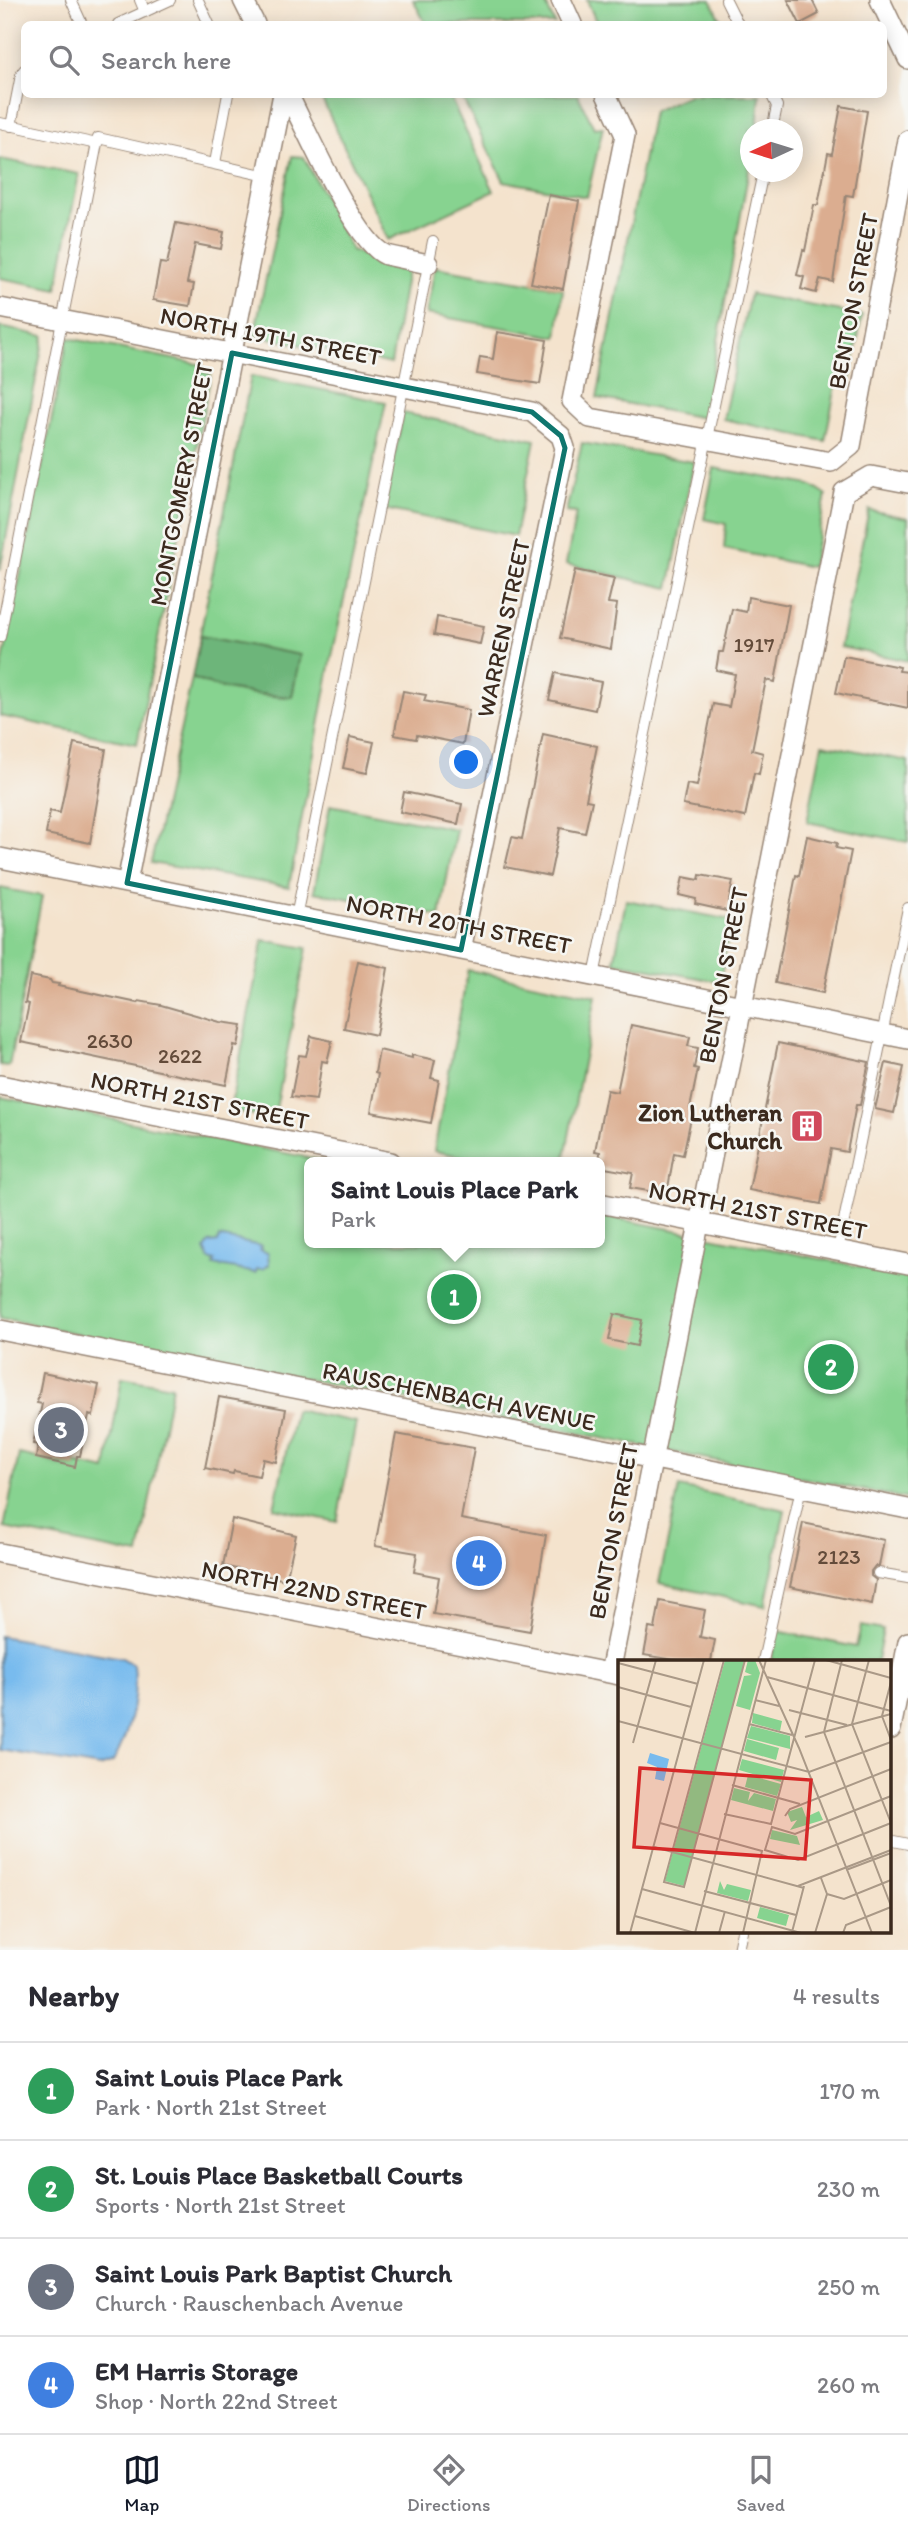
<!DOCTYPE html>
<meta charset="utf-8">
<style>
:root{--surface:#fff;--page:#f7f7f7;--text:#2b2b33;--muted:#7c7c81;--line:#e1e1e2;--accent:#111827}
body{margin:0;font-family:Itim,sans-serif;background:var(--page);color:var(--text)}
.compass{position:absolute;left:740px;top:119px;width:63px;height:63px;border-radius:50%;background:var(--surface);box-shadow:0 4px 18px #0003;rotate:266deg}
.you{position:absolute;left:467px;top:763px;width:24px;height:24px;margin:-18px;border:5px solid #fff;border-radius:50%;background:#1a73e8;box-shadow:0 0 0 10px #1a73e833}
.badge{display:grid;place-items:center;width:46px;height:46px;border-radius:50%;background:var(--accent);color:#fff;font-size:23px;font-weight:700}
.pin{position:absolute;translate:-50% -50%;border:4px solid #fff;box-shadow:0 2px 7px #0006}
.popup{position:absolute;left:304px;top:1157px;width:301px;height:91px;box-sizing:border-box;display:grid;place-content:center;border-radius:10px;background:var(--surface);filter:drop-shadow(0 2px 5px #0005);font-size:23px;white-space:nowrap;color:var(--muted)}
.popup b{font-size:26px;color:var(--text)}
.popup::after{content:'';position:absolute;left:50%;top:100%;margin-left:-14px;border:14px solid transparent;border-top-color:var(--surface)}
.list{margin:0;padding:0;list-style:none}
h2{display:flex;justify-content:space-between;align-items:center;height:91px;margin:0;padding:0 28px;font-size:30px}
h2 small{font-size:23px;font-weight:400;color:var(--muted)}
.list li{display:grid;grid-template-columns:46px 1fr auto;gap:21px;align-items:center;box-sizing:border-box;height:98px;padding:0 28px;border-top:2px solid var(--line)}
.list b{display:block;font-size:26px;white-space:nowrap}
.list p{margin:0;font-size:23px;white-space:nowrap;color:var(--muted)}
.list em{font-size:23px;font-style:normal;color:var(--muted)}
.icon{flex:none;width:38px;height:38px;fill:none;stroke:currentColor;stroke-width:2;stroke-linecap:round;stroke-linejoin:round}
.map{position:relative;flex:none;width:908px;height:1950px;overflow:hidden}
.search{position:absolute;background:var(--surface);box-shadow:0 4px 18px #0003;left:21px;right:21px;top:21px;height:77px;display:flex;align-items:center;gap:18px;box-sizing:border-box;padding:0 24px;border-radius:10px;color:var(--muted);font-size:26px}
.sheet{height:483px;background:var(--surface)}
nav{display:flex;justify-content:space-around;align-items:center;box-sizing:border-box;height:98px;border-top:2px solid var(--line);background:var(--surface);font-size:19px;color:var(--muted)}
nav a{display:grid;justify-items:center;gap:4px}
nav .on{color:var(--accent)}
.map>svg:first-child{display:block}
.green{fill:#87d390;stroke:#617e57;stroke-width:2}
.forest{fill:#6db57a;stroke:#54704c;stroke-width:2}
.water{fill:#78bbee;stroke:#5a7286;stroke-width:2}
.building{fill:#dbad90}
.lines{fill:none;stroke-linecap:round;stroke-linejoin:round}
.service-casing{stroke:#988676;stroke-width:12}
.minor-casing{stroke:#988676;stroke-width:22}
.service{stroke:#fff;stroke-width:10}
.minor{stroke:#fff;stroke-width:19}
.marked{fill:none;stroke:#0f766e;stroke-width:5;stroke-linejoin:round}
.labels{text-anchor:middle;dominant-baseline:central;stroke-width:5;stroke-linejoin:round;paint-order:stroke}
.number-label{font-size:21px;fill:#634b3a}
.street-label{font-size:24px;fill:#3b2a1e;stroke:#f6f6f2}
.poi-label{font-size:24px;font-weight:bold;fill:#3b2a1e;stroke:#f6f6f2;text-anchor:end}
.inset-road{fill:none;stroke:#aa9987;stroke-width:2}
.view{fill:#d62828;fill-opacity:0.15;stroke:#d62828;stroke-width:3.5}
.inset-edge{fill:none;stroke:#3b2a1e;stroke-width:3.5}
</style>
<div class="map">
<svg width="908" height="1950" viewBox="0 0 908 1950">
<rect width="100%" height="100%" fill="#f6f6f2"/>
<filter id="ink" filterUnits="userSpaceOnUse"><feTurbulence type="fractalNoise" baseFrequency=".0143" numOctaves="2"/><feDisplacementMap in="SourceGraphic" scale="14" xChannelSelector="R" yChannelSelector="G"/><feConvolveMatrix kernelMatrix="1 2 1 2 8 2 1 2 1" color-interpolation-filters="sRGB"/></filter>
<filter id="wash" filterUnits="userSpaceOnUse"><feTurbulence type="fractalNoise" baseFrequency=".00686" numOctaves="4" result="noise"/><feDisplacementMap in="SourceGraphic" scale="28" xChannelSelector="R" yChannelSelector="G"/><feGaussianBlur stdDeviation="1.57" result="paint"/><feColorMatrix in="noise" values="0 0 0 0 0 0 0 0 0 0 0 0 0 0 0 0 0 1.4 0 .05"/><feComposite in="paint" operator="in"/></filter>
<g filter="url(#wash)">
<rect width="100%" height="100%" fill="#f4e3cd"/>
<path class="green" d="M413 0H544L555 24H426Z
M587 0H711L723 24H597Z
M320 95H449L494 191 388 240Z
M461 95H578L594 128 603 127 587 197 504 181Z
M689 95H760L757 129 750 130V164L704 418 597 398 653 111Z
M292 156 304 157 352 251 407 270 391 364 254 335Z
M0 159 79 174 57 289 0 278Z
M435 267 563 289 557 337 426 314Z
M750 294 862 315 849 387 836 385 825 441 723 419Z
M0 327 44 336 0 571Z
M68 338 203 365 202 372 211 374 137 744 0 716V676Z
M251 376 386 402 331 661 289 887 151 863 192 678C223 691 259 696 292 697L300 655 200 636Z
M403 413 535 440 515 536 384 509Z
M582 443 694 462 669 588 566 564 576 513 566 512Z
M714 468 810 485 826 495 812 567 724 549 726 524 704 519Z
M869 510 908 518V661L840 647Z
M822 744 908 761V842L807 822Z
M330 805 456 829 440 916 314 892Z
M0 888 42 896 9 1066 0 1065Z
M626 900 731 920 720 982 614 962Z
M263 940 307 948 274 1119 230 1110Z
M468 970 596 996 564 1162H490L434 1151Z
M0 1097 331 1162H309V1243H599V1215L908 1276V1499L0 1318Z
M122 1377 172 1386 139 1555 4 1528 19 1454 74 1466 75 1463 106 1470Z
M295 1410 356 1422 337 1522 274 1508Z
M679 1487 785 1510 765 1606 659 1583Z
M861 1626 883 1630 877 1661H771L777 1631 856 1647Z"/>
<path class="forest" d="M200 636 300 655 292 697C258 694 224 692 192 678Z"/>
<path class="water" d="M219 1237 261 1246 260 1250 268 1253 269 1265 263 1269H257L256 1273 214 1265 215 1261 209 1259 205 1249 209 1243 218 1242Z
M0 1636 122 1658 134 1665C138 1697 129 1735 113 1762L99 1767 0 1750Z"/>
<g id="blocks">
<path class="building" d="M788 0H812L819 14 800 24Z
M841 106 867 111 853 196 846 195 833 282 820 279 816 293 801 289 804 277 797 275 803 250 805 251 814 205H818L828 153 832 154Z
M549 195 579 201 563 289 531 283Z
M176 223 224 232 221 249 195 244 187 283 194 284 190 306 153 300 160 263 167 264Z
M497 332 547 340 540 384 477 374 480 357 493 359Z
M575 570 614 578 608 603 617 604 611 649 560 638Z
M748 597 789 605 775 682 766 680 752 750 763 753 759 774 754 773 745 817 683 805 687 784 697 786 713 704 729 707 735 674 716 670 719 652H723L732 609 746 612Z
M437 617 484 626 480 644 434 635Z
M844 656 900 667 899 671 908 672V708L836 693Z
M555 673 601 682 595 710 549 700Z
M403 691 426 695 424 701 469 710 463 744 417 735 416 739 394 735Z
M543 734 597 746 586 800 592 801 585 833 560 828 550 876 505 867 512 837 522 839Z
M350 737 374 742 367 773 343 768Z
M74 743 106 749 90 843 46 834 50 811 60 813Z
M404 792 462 804 458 824 400 812Z
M807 836 837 843 836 848 851 851 823 993 775 983 796 875 799 876Z
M700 875 733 881 727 911 695 904 696 899 679 895 683 877 699 880Z
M358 961 388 968 376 1035 344 1028Z
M30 976 50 980 52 983 59 984 58 986 138 1003 139 1001 161 1005 220 1022 242 1025 238 1046 234 1045 226 1085 21 1042 29 1004 25 1003Z
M631 1025 690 1037 688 1046 698 1048 694 1068 698 1069 690 1108 693 1109 683 1155 674 1153 667 1194 630 1188 633 1173 599 1167 600 1152 595 1151 607 1090 617 1092Z
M311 1036 332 1041 327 1062 322 1061 316 1100 291 1097 299 1055 306 1056Z
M778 1043 869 1062 860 1105H856L847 1152 831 1149 821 1204 749 1190Z
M379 1050 412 1058V1055L435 1060 431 1078 439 1080 431 1123 371 1112 378 1074 375 1073Z
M886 1063 904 1067 894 1113 875 1109Z
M614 1314 642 1320 637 1346 609 1340Z
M43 1373 99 1385 93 1416 89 1415 80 1456H77L75 1467 36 1458 38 1445 33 1444 42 1404 37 1403Z
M219 1397 286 1409 276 1462 263 1459 259 1476 234 1471 233 1474 205 1468Z
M396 1434 474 1448 461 1519 546 1535 530 1631 433 1614 439 1577 414 1572 417 1553 375 1546Z
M232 1519 296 1535 286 1580 223 1566Z
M803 1523 884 1540 879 1566H875L871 1571V1576L876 1580 872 1604 790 1587Z
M660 1601 705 1610 700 1637 715 1640 711 1661H679L644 1655 649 1628 655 1629Z"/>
</g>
</g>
<g filter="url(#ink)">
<use href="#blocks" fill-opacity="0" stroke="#988676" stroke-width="2"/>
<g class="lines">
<defs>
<path id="service" d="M71 0 82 24
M140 0 145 12
M198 0 209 24
M726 0 738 24
M118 24 170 0
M771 94 777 106 772 130
M0 123 97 144
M11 126 21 75 24 70
M215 163 228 94
M0 637 98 138 267 176
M296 917 433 241
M594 976 763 172
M838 1250 908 908
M878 1573 908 1578
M763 1661 801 1488
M889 1840 908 1844
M738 1950 742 1931"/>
<path id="minor" d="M243 0 255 24
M561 0 572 24
M880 0 908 59
M288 94C305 127 356 244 386 255L428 264
M606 94 625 135 572 401 590 418 831 462 851 446 908 140
M0 308 532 412 561 436 565 448 461 950
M0 858 908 1039
M127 883 283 94
M0 1085 391 1162
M599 1203 908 1264
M0 1330 908 1509
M0 1553 619 1675
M610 1673 844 492 871 476 908 483
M891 1729 908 1642"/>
</defs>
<use href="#service" class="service-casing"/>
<use href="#minor" class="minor-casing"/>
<use href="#service" class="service"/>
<use href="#minor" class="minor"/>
</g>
</g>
<path class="marked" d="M232 353 532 412 561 436 565 448 461 950 127 883Z"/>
<defs>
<symbol id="building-square" viewBox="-11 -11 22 22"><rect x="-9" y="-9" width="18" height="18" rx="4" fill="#d1495b" stroke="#f6f6f2"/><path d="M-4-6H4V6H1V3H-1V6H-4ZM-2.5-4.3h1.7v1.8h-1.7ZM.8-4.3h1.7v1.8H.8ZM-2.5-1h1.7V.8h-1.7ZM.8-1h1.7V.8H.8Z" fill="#fff"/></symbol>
</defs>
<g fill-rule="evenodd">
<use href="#building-square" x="788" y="1107" width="38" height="38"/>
</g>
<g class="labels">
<g class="number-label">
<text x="754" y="644">1917</text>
<text x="110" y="1040">2630</text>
<text x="180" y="1055">2622</text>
<text x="839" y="1556">2123</text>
</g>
<g class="street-label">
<text transform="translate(853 301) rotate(-79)">BENTON STREET</text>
<text transform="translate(271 336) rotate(11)">NORTH 19TH STREET</text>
<text transform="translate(181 484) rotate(-79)">MONTGOMERY STREET</text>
<text transform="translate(503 628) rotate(-78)">WARREN STREET</text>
<text transform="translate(459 924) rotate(11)">NORTH 20TH STREET</text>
<text transform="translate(723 975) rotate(-79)">BENTON STREET</text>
<text transform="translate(200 1100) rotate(11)">NORTH 21ST STREET</text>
<text transform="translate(758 1210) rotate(11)">NORTH 21ST STREET</text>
<text transform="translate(459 1396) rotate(11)">RAUSCHENBACH AVENUE</text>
<text transform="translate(613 1531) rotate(-79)">BENTON STREET</text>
<text transform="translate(314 1590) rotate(11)">NORTH 22ND STREET</text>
</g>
<g class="poi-label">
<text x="782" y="1112">Zion Lutheran<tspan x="782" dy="28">Church</tspan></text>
</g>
</g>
<g transform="translate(618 1660)">
<rect width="273" height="273" fill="#f4e3cd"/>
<path d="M107 0H127L66 226 47 221ZM130 0H137L142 13 132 50 118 46 126 16 134 15 127 12ZM135 53 164 61 162 71 134 63ZM133 66 172 76V89L129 78ZM129 79 161 88 158 100 126 91ZM124 99 166 110 163 122 121 110ZM130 115 163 124 159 136 127 127ZM116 128 132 132 130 141 136 133 158 139 155 151 113 140ZM184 147 188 157 201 151 205 160 172 170 179 160 173 162 169 152ZM154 170 179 176 182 185 152 179ZM102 221 106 230 109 224 133 230 130 241 99 233ZM142 247 171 255 168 266 139 258Z" fill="#87d390"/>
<path d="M32 93 51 99 46 121 37 119 39 107 29 103Z" fill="#78bbee"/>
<path class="inset-road" d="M106 0 46 222 66 227 127 0M141 0 181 88 254 273M208 0 273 18M224 0 206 72 273 246M251 0 234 64 273 163M0 3 80 24M149 17 273 51M273 22 264 56 273 80M0 27 73 47M137 40 161 46M171 50 229 65M0 61 191 112 273 82M131 64 174 75M187 77 273 54M15 83 38 0M114 125 182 144M273 136 177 174 154 167 147 190 180 200 273 163M106 154 153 164 197 0M167 156 172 149 273 109M42 163 144 191 125 273M36 187 186 228M228 210 273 193M180 226 273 190M24 229 183 273M86 231 178 255M209 234 226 239 273 220M17 256 77 273 148 0M174 272 186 226M12 273 86 0M101 273 107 251M197 273 209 234 203 218M225 273 228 265 273 247"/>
<path class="view" d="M22 108 193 120 187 199 16 187Z"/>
<rect width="273" height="273" class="inset-edge"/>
</g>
</svg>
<svg class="compass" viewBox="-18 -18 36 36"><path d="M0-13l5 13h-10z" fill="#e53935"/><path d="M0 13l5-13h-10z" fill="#7c7c81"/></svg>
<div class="you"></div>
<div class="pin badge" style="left:454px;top:1297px;background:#2e9e5b">1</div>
<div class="popup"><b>Saint Louis Place Park</b>Park</div>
<div class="pin badge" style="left:831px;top:1367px;background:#2e9e5b">2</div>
<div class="pin badge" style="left:61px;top:1430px;background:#6b7280">3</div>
<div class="pin badge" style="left:479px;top:1563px;background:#3f7fe0">4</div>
<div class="search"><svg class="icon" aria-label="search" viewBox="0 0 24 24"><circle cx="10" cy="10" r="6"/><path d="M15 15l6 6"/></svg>Search here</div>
</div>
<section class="sheet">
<h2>Nearby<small>4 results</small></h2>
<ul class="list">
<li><span class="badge" style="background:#2e9e5b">1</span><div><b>Saint Louis Place Park</b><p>Park · North 21st Street</p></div><em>170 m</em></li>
<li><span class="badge" style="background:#2e9e5b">2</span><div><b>St. Louis Place Basketball Courts</b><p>Sports · North 21st Street</p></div><em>230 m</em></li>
<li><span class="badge" style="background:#6b7280">3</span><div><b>Saint Louis Park Baptist Church</b><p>Church · Rauschenbach Avenue</p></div><em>250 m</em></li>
<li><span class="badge" style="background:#3f7fe0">4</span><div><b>EM Harris Storage</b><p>Shop · North 22nd Street</p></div><em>260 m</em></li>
</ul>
</section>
<nav>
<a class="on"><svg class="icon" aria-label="map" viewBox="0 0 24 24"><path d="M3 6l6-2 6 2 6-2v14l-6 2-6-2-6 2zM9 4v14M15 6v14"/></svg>Map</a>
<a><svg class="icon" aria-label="directions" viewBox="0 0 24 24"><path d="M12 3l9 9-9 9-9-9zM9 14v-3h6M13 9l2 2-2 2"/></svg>Directions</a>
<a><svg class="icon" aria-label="saved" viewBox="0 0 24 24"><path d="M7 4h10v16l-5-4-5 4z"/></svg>Saved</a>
</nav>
